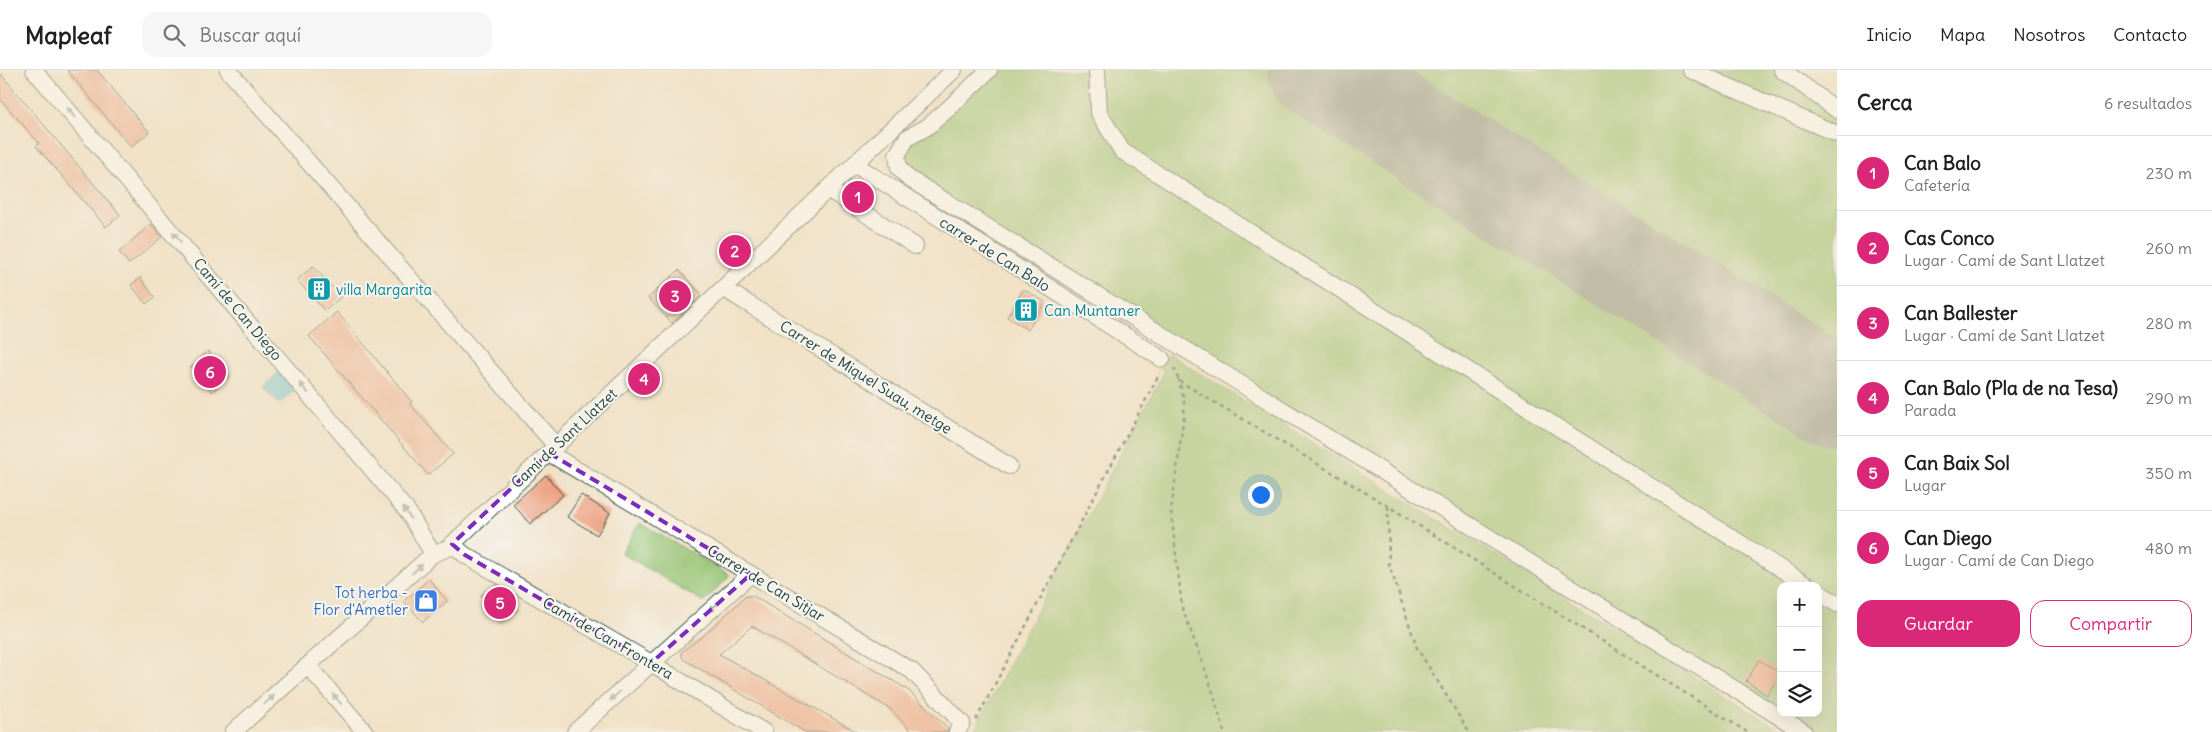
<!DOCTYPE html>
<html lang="es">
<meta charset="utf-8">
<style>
:root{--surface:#fff;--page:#f6f6f6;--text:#202124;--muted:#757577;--line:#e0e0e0;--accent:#db2777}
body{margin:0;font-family:Delius,sans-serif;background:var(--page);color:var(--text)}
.controls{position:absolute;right:15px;bottom:15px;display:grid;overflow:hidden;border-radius:10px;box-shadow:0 5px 20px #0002}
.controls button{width:45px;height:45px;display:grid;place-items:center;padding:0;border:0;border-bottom:1px solid var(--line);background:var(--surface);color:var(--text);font:25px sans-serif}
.you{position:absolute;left:1260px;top:424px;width:18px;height:18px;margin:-12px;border:4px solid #fff;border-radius:50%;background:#1a73e8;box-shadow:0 0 0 8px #1a73e833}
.badge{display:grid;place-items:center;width:32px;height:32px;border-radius:50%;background:var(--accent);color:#fff;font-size:16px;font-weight:700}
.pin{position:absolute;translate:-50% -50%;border:2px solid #fff;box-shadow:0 1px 5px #0006}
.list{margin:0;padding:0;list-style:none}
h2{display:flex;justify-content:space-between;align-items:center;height:65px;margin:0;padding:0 20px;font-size:21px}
h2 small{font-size:16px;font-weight:400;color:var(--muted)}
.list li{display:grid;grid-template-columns:32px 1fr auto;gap:15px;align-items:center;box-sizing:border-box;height:75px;padding:0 20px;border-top:1px solid var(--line)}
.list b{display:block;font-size:19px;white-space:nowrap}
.list p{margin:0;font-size:16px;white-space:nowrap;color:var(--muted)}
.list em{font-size:16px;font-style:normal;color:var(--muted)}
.actions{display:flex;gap:10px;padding:15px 20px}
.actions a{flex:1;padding:11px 0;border:1px solid var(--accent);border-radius:15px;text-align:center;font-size:18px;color:var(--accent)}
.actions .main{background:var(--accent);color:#fff}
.icon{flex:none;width:28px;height:28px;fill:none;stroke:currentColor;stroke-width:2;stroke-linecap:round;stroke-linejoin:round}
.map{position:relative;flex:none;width:1837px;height:662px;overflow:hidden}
header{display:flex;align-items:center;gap:30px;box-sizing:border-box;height:70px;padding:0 25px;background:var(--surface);border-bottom:1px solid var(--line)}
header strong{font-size:24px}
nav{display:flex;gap:28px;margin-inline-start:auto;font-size:18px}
.search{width:350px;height:45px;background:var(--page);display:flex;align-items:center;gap:12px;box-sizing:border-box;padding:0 18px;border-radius:15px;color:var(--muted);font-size:19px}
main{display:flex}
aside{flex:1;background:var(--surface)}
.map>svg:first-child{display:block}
.green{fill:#96c371;stroke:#5a8052;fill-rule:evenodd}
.water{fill:#55c0d1;stroke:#3a7e82}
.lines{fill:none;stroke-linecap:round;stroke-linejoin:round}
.runway{stroke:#888f7d;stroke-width:99}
.building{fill:#ed9f7f}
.minor-casing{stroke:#3e564a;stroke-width:18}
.path{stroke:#3e564a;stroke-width:2.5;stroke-dasharray:4 4;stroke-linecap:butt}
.minor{stroke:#fff;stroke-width:16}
.oneway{fill:#8f9e9a}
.marked{fill:none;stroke:#7b2cbf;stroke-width:4;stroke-dasharray:10 6;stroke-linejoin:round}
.labels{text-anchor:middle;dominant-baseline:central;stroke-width:4;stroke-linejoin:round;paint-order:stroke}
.street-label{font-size:15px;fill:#1f3d34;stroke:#f6f6f2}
.culture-label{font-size:15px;fill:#0d838f;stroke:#f6f6f2;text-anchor:start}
.shop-label{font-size:15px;fill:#366cbe;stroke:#f6f6f2;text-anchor:end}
</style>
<header>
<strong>Mapleaf</strong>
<div class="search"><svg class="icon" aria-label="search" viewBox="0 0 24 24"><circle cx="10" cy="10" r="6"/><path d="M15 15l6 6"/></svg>Buscar aquí</div>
<nav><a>Inicio</a><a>Mapa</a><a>Nosotros</a><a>Contacto</a></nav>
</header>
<main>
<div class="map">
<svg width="1837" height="662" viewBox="0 0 1837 662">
<rect width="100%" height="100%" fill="#f6f6f2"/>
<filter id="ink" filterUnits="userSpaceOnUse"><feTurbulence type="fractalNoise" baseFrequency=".02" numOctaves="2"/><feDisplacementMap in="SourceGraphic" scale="10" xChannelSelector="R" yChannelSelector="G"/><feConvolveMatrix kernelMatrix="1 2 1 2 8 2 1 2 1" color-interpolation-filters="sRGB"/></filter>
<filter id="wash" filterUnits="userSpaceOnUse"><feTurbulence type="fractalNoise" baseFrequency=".0096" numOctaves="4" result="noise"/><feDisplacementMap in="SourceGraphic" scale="20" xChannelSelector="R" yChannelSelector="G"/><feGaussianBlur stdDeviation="1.12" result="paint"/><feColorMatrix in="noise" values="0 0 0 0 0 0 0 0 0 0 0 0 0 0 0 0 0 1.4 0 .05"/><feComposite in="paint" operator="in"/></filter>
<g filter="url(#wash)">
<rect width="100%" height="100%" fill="#f1e1c6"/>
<path class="green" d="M988 0H1273L1837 357V662H1805L908 108 897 85ZM1781 516H1818V643H1781Z
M1362 0H1781L1837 41V297Z
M1168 284 1784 662H973L1164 302 1159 298Z
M640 453 730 505 704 532 621 483Z"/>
<path class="water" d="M280 301 296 319 279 334 263 317Z"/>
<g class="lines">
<path class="runway" d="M1317 0 1837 327"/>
</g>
<g id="blocks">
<path class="building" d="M67 0H97L149 62 131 77Z
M0 3 120 145 106 157 36 76 39 73 0 29Z
M854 113 867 121 862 129 847 119Z
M151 154 162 167 129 194 119 182Z
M740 164 752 177 730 198 718 185Z
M313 196 341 227 325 241 297 210Z
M679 200 702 225 672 253 648 228Z
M140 208 155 227 146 234 131 215Z
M1023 219 1045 232 1028 260 1007 247Z
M337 242 412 332 410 334 453 384 428 405 309 266Z
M208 281 230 306 212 322 190 298Z
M546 405 563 425 530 454 513 434Z
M581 425 610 443 597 465 567 447Z
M429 509 447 531 423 552 404 531Z
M497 515 505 520 518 540 499 553 481 525Z
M746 526H753L908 620 948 658 947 662H912L890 639 752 556 719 584 857 662H805L683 589 681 582 703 566Z
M1759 590 1781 603 1767 625 1746 611Z"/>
</g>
</g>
<g filter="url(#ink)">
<use href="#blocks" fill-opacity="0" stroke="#3e564a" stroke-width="1"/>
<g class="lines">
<defs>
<path id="minor" d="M34 0 408 442 433 484
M228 0 556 376
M989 0 947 40 927 57 907 68 897 85 899 98 908 108 1804 662
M1097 0 1099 43 1122 81 1808 516
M1691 0 1837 64
M1782 0 1837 40
M854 94 1162 289
M828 119 915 176
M723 218 1009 396
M549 383 912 601 962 653 957 662
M452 474 465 485 651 593 764 662
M1818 522 1837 534
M308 596 365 662
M233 662 433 484 448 478 954 0
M575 662 751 504"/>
</defs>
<use href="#minor" class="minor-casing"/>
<path class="path" d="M1174 298 1179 311
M1388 436 1389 494 1417 578 1469 662
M976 650 1160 303
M1224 662 1212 619 1182 537 1171 441 1184 346V329L1179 311 1388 436 1747 662"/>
<use href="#minor" class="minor"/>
</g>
<defs><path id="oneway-solid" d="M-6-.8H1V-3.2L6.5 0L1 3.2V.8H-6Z" transform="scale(1.25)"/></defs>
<g class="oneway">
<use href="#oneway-solid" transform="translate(71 43) rotate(-131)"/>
<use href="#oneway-solid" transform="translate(177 167) rotate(-130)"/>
<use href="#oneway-solid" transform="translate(304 318) rotate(-130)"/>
<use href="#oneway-solid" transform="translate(407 443) rotate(-125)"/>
<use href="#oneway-solid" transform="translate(417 499) rotate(-42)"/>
<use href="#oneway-solid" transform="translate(714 537) rotate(138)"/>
<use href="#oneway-solid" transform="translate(615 626) rotate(138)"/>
<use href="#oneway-solid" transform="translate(337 629) rotate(-131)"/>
<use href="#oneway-solid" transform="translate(269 630) rotate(-41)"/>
</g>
</g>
<path d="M0 0H1837V662H0ZM549 383 751 504 651 593 465 485 452 474Z" fill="#f1e1c6" fill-opacity=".55" fill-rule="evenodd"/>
<path class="marked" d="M549 383 751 504 651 593 465 485 452 474Z"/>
<defs>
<symbol id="building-square" viewBox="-11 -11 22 22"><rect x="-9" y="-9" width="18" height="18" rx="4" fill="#0f9aa8" stroke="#f6f6f2"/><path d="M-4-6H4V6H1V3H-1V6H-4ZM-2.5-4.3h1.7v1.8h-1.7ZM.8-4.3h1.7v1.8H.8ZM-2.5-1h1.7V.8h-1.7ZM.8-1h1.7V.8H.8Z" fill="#fff"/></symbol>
<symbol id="shop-square" viewBox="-11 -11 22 22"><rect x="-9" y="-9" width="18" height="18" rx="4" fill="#3f7fe0" stroke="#f6f6f2"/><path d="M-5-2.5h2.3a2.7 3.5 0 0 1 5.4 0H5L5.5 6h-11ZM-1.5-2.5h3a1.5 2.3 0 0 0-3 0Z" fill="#fff"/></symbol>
</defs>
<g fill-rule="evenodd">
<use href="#building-square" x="305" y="205" width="28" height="28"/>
<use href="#building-square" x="1012" y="226" width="28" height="28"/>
<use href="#shop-square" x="412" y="517" width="28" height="28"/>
</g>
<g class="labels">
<g class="street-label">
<text transform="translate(995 184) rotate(32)">carrer de Can Balo</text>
<text transform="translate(238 239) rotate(50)">Camí de Can Diego</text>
<text transform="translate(866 307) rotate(32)">Carrer de Miquel Suau, metge</text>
<text transform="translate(564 368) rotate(-43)">Camí de Sant Llatzet</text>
<text transform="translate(766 513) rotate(31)">Carrer de Can Sitjar</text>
<text transform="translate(608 568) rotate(30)">Camí de Can Frontera</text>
</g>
<g class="culture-label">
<text x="336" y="219">villa Margarita</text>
<text x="1044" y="240">Can Muntaner</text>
</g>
<g class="shop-label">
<text x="408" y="522">Tot herba -<tspan x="408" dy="17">Flor d'Ametler</tspan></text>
</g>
</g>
</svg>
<div class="controls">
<button>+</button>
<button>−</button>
<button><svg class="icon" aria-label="layers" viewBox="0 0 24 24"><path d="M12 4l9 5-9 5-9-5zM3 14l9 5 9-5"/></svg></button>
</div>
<div class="you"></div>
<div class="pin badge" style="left:858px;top:127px">1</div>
<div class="pin badge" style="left:735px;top:181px">2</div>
<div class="pin badge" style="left:675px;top:226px">3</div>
<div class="pin badge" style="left:644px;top:309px">4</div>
<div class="pin badge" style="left:500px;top:533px">5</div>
<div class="pin badge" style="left:210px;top:302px">6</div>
</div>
<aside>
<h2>Cerca<small>6 resultados</small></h2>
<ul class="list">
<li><span class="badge">1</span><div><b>Can Balo</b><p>Cafetería</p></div><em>230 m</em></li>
<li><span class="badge">2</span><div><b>Cas Conco</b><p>Lugar · Camí de Sant Llatzet</p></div><em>260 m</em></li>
<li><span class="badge">3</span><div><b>Can Ballester</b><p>Lugar · Camí de Sant Llatzet</p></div><em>280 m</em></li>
<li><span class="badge">4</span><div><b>Can Balo (Pla de na Tesa)</b><p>Parada</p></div><em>290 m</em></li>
<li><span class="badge">5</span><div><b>Can Baix Sol</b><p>Lugar</p></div><em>350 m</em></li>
<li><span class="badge">6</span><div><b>Can Diego</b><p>Lugar · Camí de Can Diego</p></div><em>480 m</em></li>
</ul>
<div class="actions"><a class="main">Guardar</a><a>Compartir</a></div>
</aside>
</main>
